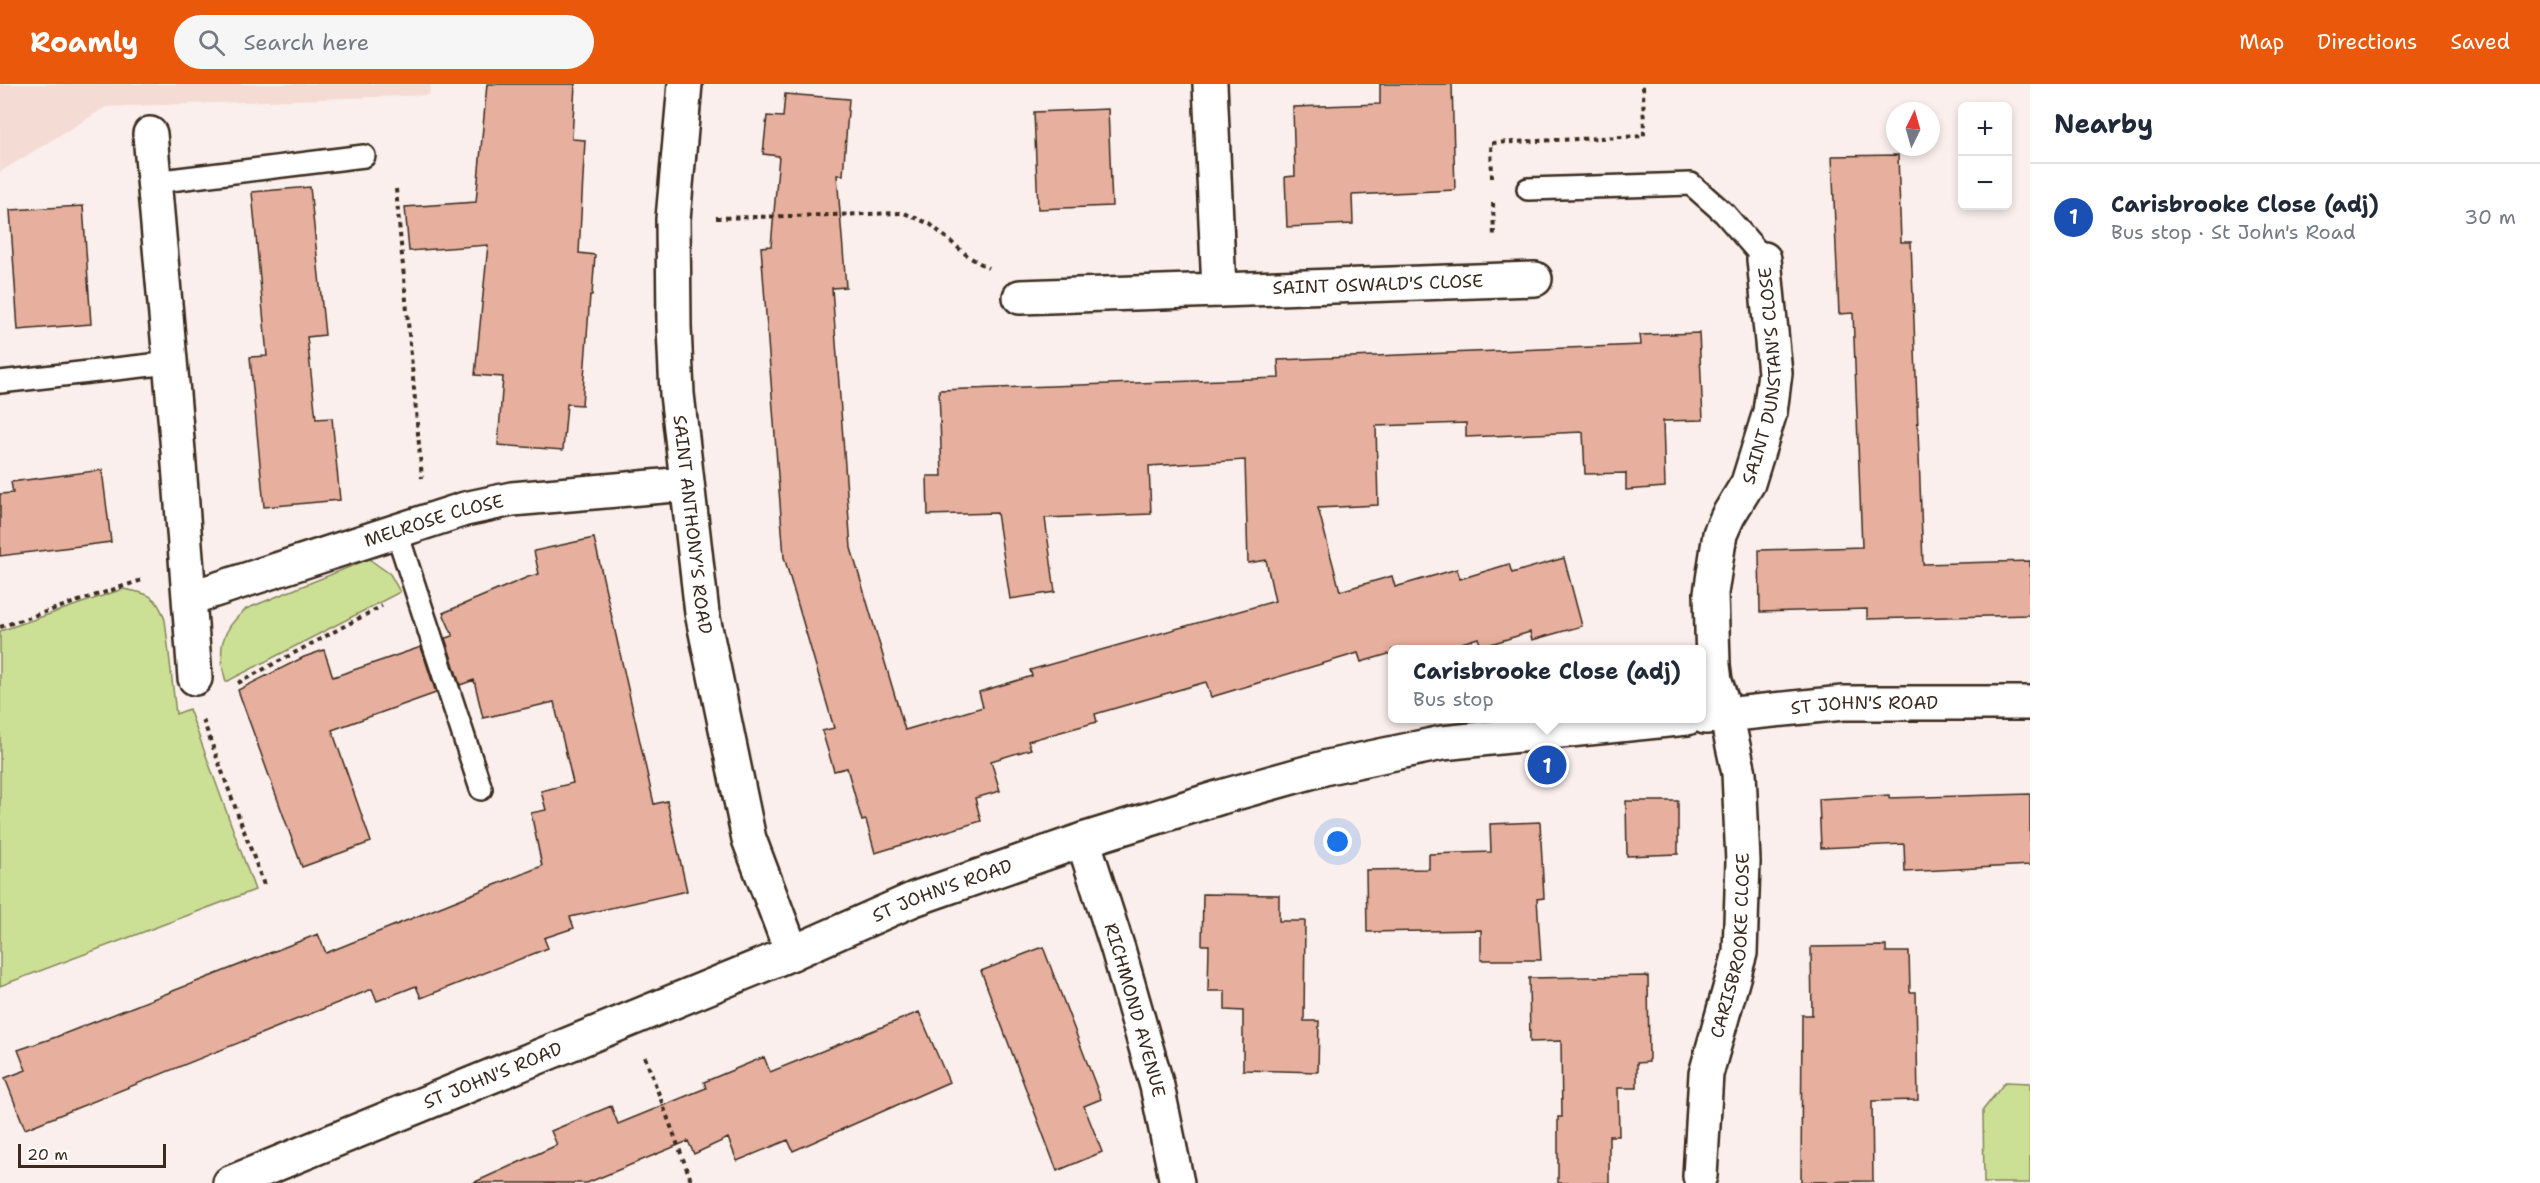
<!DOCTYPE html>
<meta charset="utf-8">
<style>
:root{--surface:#fff;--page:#f6f6f7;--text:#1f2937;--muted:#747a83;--line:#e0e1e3;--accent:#ea580c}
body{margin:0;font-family:"Shantell Sans",sans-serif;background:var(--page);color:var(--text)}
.controls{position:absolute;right:18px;top:18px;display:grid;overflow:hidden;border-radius:9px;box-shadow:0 3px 9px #0003}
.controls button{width:54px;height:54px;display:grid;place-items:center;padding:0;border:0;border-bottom:2px solid var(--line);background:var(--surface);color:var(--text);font:30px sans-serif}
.compass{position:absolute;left:1886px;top:18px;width:54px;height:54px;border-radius:50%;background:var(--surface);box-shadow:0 3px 9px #0003;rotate:5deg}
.scale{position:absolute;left:18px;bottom:15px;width:148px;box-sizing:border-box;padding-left:6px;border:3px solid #3b2a1e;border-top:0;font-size:16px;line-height:21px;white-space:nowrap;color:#3b2a1e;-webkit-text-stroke:4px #fff;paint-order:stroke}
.you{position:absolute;left:1338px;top:758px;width:21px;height:21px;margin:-15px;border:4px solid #fff;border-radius:50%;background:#1a73e8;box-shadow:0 0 0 9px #1a73e833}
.badge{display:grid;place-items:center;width:39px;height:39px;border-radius:50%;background:var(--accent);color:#fff;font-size:20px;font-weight:700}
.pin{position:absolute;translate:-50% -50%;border:3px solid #fff;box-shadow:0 2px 6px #0006}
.popup{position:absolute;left:1388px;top:561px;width:318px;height:78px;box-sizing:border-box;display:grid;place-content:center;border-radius:9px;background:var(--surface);filter:drop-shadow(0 2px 4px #0005);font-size:20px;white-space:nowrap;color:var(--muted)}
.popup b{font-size:22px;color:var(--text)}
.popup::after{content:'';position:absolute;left:50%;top:100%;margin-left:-12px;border:12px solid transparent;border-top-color:var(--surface)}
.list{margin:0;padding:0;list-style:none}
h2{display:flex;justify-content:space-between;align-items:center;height:78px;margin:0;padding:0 24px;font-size:26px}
h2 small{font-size:20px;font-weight:400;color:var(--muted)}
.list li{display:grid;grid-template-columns:39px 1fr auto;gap:18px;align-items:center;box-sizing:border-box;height:108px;padding:0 24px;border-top:2px solid var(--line)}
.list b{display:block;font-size:22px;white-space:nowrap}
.list p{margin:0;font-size:20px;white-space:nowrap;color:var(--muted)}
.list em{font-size:20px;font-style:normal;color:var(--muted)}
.icon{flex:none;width:33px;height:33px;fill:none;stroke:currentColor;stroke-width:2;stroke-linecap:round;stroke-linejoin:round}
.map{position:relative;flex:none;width:2030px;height:1099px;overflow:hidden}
header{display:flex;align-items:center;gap:36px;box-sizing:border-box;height:84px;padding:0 30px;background:var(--accent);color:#fff}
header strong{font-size:28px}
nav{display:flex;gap:33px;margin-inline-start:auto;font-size:21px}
.search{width:420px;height:54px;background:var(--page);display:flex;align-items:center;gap:15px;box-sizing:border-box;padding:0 21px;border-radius:33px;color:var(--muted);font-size:22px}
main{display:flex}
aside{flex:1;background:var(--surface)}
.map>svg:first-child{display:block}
.built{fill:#f4dcd5}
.green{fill:#cce095;stroke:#84855a;stroke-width:1.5}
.building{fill:#e6af9e;stroke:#3b2a1e;stroke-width:1.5}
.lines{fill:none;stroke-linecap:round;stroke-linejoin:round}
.service-casing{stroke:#3b2a1e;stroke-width:26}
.minor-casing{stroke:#3b2a1e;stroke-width:38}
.path{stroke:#3b2a1e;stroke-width:4;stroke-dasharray:4.5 4.5;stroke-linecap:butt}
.service{stroke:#fff;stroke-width:21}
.minor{stroke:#fff;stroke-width:33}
.labels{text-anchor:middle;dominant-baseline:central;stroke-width:6;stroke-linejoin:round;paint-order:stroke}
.street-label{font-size:18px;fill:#3b2a1e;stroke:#fff}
</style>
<header>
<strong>Roamly</strong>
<div class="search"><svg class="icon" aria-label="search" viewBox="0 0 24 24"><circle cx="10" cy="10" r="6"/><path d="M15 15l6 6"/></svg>Search here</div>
<nav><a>Map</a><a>Directions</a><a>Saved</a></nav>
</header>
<main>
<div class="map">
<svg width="2030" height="1099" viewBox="0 0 2030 1099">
<rect width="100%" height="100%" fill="#faefec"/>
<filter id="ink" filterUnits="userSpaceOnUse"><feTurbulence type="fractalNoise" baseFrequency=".0167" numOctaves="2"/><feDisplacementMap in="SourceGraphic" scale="12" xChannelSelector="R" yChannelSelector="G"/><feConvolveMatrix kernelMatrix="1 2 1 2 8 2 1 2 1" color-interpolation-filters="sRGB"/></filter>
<g filter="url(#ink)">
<path class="built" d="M0 0H431L429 11 106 23 0 88Z"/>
<path class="green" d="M369 475 390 490 400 508 226 598C217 566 220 547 246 525Z
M123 505C148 509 157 511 165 536L176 630 189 625 255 806 0 902V547Z
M2005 998 2030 999V1099H1984L1983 1026Z"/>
<path class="building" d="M487 0H575L572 55 585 56 579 169 595 171 592 211H590L582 321 567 320 563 366 498 361 503 293 475 291 488 161 409 167 405 123 476 118Z
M1380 0H1452L1455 106 1352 111 1353 140 1287 143 1285 93 1295 92 1293 23 1380 20Z
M785 10 849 15 843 91H837L846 203 832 204 851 464 905 646 983 623 979 608 1032 592 1030 586 1275 517 1266 476 1248 479 1245 376 1149 382 1151 430 1045 434 1055 508 1010 515 997 429 928 431 927 392H942L939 306 1279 294 1278 276 1641 261 1640 251 1699 249 1703 336 1663 337 1665 403 1626 406V389L1585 390 1583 348 1466 353V339L1376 342 1378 421 1318 424 1340 507 1392 492 1395 503 1457 485 1460 495 1509 480 1512 489 1564 474 1582 542 1532 556 1530 548 1481 563 1478 554 1439 566H1392V569L1361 578 1358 569 1211 613 1206 598 1095 630 1097 638 1028 657 1031 665 991 677 1000 707 975 714 981 737 875 769 866 736 862 737 847 684 834 687 822 647 834 644 784 473 761 163 771 162 779 72 763 70 767 32 783 33Z
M1108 25 1112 122 1038 125 1034 28Z
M1898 71 1901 158H1911L1923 480 2030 477V531L1867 535V525L1760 528 1759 466 1862 463 1853 229 1839 230 1832 72Z
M310 103 325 251 307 253 316 335 332 334 340 416 264 423 250 273 267 272 252 108Z
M83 122 91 240 18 246 10 126Z
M102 386 111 458 0 472V410L13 409 11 398Z
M594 454 654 720 667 717 687 807 570 833 574 844 544 854 548 864 421 914 416 902 377 917 372 905 25 1045 5 994 26 986 18 966 56 953 318 850 326 869 542 782 531 729 546 726 541 707 573 699 554 618 483 634 474 596 460 601 445 554 453 552 443 529 528 493 539 490 534 467Z
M421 563 436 609 332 646 371 758 302 783 238 606 304 573 324 566 333 593Z
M2030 710V781L1905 788 1904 760 1821 764 1819 715 1889 711V714Z
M1626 717H1678V770L1627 772Z
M1540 738 1544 814 1537 815 1541 876H1481V846L1367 848 1366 786 1429 785V770L1491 768 1490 740Z
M1203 810 1279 811V837H1305L1304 937H1319L1318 988 1243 986V927L1225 926V907H1208L1209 861H1202Z
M1886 862V868H1909L1910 908H1916L1918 1016 1872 1017 1873 1097 1801 1098 1802 931H1812L1811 863Z
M1043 863 1101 1015 1084 1022 1102 1068 1057 1087 981 887Z
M1648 892 1649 978 1637 979V1004H1618L1619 1052H1609V1099H1558V1033H1562L1561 957 1530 958 1529 894Z
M919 928 949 998 793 1067 788 1056 737 1077 728 1054 694 1070 688 1057 587 1099H473L557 1061 551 1047 611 1022 618 1040 706 1004 704 998 764 973 770 988Z"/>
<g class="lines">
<defs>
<path id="service" d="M154 98 364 72
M1528 105 1691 100 1725 130 1764 175
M0 298 169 279
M396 446 481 705"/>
<g id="minor">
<path id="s1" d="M685 0 673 135 674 243 677 310 702 529 749 755 792 869"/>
<path d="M150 50 178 367 195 594"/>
<path id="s2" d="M1219 206 1535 195"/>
<path d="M1020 213 1219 206 1210 0"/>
<path id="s3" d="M190 514 465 425 512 415 686 400"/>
<path id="s4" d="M1705 633 1843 619H2030"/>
<path id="s5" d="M1083 756 1118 865 1157 1002 1177 1099"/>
<path id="s6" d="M1700 1092 1706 990 1740 869 1743 778 1739 689 1726 630 1715 597 1713 581 1711 509 1720 450 1728 432 1748 399 1770 328 1775 289 1764 175"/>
<path id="s7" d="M230 1099 792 869 914 815 1083 756 1221 713 1328 683 1442 659 1687 634"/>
</g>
</defs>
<use href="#service" class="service-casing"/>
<use href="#minor" class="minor-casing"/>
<path class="path" d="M1492 94 1491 59 1644 52 1643 0
M396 105 422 394
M1493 119 1494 154
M716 134 904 129 930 140 969 173 988 184
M0 543 145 495
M238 599 382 522
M203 636 264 801
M645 973 692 1099"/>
<use href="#service" class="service"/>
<use href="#minor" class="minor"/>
</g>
</g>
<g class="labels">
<g class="street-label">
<text stroke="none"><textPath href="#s2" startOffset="159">SAINT OSWALD'S CLOSE</textPath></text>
<text stroke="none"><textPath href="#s6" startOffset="819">SAINT DUNSTAN'S CLOSE</textPath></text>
<text stroke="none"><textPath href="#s3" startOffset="256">MELROSE CLOSE</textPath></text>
<text stroke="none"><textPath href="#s1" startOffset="442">SAINT ANTHONY'S ROAD</textPath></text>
<text stroke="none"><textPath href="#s4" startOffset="160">ST JOHN'S ROAD</textPath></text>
<text stroke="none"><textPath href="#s7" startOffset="770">ST JOHN'S ROAD</textPath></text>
<text stroke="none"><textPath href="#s6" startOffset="234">CARISBROOKE CLOSE</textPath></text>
<text stroke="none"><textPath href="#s5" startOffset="178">RICHMOND AVENUE</textPath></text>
<text stroke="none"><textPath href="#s7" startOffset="284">ST JOHN'S ROAD</textPath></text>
</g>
</g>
</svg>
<div class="controls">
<button>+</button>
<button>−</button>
</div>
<svg class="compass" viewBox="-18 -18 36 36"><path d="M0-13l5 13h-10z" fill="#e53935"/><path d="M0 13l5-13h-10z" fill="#747a83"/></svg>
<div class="scale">20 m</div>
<div class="you"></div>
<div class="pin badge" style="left:1547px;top:681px;background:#1a4fb4">1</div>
<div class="popup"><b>Carisbrooke Close (adj)</b>Bus stop</div>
</div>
<aside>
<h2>Nearby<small></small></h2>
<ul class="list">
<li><span class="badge" style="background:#1a4fb4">1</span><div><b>Carisbrooke Close (adj)</b><p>Bus stop · St John's Road</p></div><em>30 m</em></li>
</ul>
</aside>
</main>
